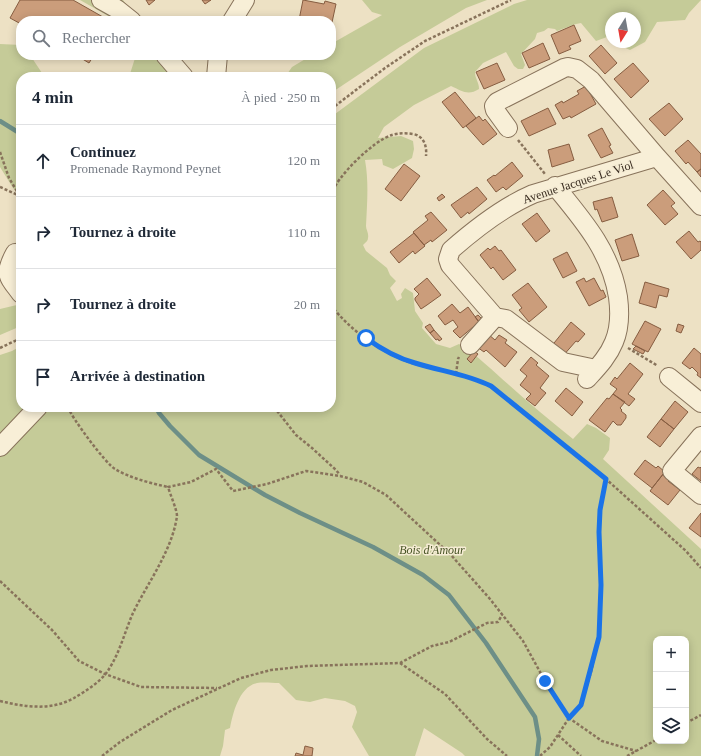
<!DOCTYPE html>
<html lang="fr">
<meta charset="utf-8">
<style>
:root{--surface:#fff;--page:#f6f6f7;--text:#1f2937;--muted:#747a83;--line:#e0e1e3}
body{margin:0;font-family:Georgia,serif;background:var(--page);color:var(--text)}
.controls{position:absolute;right:12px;bottom:12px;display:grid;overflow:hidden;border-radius:8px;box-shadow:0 2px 10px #0003}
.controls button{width:36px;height:36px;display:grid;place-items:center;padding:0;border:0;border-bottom:1px solid var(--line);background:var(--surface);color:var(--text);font:20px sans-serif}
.compass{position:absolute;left:605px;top:12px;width:36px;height:36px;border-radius:50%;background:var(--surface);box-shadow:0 2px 10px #0003;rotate:191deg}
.stop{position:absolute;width:12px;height:12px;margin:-9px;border:3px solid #1a73e8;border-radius:50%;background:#fff}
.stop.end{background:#1a73e8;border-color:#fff;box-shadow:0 1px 4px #0008}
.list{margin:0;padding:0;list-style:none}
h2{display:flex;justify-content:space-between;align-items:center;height:52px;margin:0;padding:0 16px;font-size:17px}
h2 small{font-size:13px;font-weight:400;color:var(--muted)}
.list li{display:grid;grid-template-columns:26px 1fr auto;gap:12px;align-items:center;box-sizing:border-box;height:72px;padding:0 16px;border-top:1px solid var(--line)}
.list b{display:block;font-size:15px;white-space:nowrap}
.list p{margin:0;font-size:13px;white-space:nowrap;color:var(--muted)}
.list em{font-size:13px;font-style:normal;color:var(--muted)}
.icon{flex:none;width:22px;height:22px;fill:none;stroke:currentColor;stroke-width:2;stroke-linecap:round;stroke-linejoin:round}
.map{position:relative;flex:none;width:701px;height:756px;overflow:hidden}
.search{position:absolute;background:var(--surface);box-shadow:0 2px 10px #0003;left:16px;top:16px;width:320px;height:44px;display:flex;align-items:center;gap:10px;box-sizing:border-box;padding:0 14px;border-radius:16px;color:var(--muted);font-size:15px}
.panel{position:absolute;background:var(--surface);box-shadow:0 2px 10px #0003;left:16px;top:72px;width:320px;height:340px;border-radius:16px}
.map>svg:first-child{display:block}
.green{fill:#c5cb98;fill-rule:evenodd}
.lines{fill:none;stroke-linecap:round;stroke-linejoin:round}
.stream{stroke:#6d8f87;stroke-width:4.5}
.building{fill:#cb9d7b;stroke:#865d41}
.minor-casing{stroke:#88735b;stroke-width:20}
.path{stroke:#88735b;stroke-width:2.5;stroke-dasharray:3 2;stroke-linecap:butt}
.minor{stroke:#f8efd7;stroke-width:18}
.route{stroke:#1a73e8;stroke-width:5}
.labels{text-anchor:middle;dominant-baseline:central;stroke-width:3;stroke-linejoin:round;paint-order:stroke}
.street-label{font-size:12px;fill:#382b1f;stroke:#f5ecd4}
.park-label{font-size:12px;font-style:italic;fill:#485426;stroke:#f5ecd4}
</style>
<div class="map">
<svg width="701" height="756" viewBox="0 0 701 756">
<rect width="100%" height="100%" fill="#ede1c4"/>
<path class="green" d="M80 0H123L138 21H117Z
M362 0H487L466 8 400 47 331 93V77H285L292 67 312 55H331V44L382 15 372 12Z
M527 0H701L689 13 685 20 657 22 645 42 630 50 612 42H635V18H611V42L607 37 596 41 581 23 576 24 557 31 555 29 548 28 544 31 537 33 535 39 521 54 525 65 523 69H518L514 66 506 52 483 63 475 72C475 79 479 82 479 89 468 96 462 91 451 86L414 105 384 127 378 138 401 136 413 141 414 149 412 158 393 169 383 165 382 159 365 160C369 182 367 204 366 226 366 230 369 233 368 238 368 241 366 242 363 245L366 251 387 268 390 275 396 281 390 288 397 301 402 298 401 294 405 288 413 293 415 311 423 323 422 328 436 344 450 348 459 344C477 355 493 371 509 385 530 404 551 421 573 439L587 424 596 428 610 438 609 450 603 459 701 549V756H465L462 753 424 728 415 756H369L352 727 357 712 355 706 345 701 325 698 310 702 296 700 279 683C272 683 264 682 257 683 239 687 233 713 230 728L225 730 223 746 220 756H0V355L12 351 21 346V407H331V117L424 48 514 4ZM656 639H686V741H656Z
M0 44 21 45V55H30L42 73 44 77H21V194L13 188 0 167Z
M136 55H168L184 77H129Z
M21 230V286L18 282 19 255 14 250 18 233Z
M21 304V326L0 335V309Z"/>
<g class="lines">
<path class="stream" d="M0 121 21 134
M156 407 159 413 170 426 199 455 265 495 300 513 373 547 423 575 449 595 486 643 535 717 539 739 537 756"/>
</g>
<path class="building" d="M20 0H73L110 21H21V24L10 18Z
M146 0H155L149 5Z
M202 0H211L205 4Z
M303 0 324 4 325 1 336 4 331 27V21L299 20Z
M187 17 192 21H184Z
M574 25 581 41 569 46 571 49 559 54 551 35Z
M543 43 550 59 529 68 522 53Z
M601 45 617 63 605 74 589 56Z
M76 55H94L89 63Z
M497 63 505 80 484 89 476 72Z
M633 63 649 81 631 98 614 79Z
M586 86 596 104 571 118 570 116 563 119 555 105 562 101 563 103 579 94 577 91Z
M455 92 476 118 463 128 442 102Z
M669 103 683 119 665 136 649 119Z
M548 108 556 124 529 136 521 121Z
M479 116 483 121 485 119 497 134 483 145 466 126Z
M602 128 611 145 609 146 613 153 601 158 588 135Z
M688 140 701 154V169L697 172 688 162 686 164 675 151Z
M569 144 574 160 552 167 548 150Z
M512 162 523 176 506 190 503 187 496 192 487 180 494 175 495 176Z
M404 164 420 176 401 201 385 189Z
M701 169V177L697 172Z
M477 187 487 199 469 214 468 212 461 218 451 205Z
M663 190 675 203 671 206 678 214 665 225 647 205Z
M442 194 445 197 439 201 437 198Z
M612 197 618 217 602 222 597 209 595 210 593 202Z
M431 212 447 230 432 242 431 240 424 245 413 232 428 220 425 216Z
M537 213 550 231 536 242 522 224Z
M689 231 698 242 700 241 701 242V250L691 259 676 242Z
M414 233 425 246 415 254 413 251 399 263 390 252Z
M632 234 639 256 622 261 615 240Z
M495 246 499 251 501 250 516 270 503 280 493 267 491 269 480 255 488 248 490 250Z
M567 252 577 271 563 278 553 259Z
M427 278 441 295 427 305 421 309 415 300V298L419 294 414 289Z
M584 278 586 282 594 278 601 291 603 290 606 297 589 306 576 282Z
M645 282 669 289 667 297 659 295 656 308 639 303Z
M528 283 547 307 529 322 519 310 522 308 512 295Z
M452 304 460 313 468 307 479 322 460 338 453 331 458 327 453 320 445 325 438 316Z
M478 315 482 319 479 322 475 317Z
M645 321 661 329 648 352 632 344Z
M571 322 585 334 578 342 576 341 562 357 550 348Z
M430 324 434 330 430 333 425 327Z
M678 324 684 326 681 333 676 331Z
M434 330 442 339 439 341 438 339 436 340 430 333Z
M488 334 495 340 499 335 507 340 505 343 517 352 505 367 486 350 484 352 477 347Z
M636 346 645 351 643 354 633 349Z
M694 348 701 354V378L697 375 698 373 692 367 690 369 682 363Z
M474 351 478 354 471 363 467 359Z
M531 357 538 363 536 365 549 376 540 388 546 393 535 406 526 399 531 394 520 385 527 376 520 370Z
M630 363 643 374 628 394 635 399 629 406 613 394 617 389 610 384 615 377 617 379Z
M566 388 583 402 572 416 555 401Z
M613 394 625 402 620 408 622 410 621 411 626 415V418L621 425H617L613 421 605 432 589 420 607 398 609 399Z
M675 401 688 412 674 429 661 419Z
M661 419 674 429 660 447 647 437Z
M645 460 656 468 658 466 665 472 652 488 634 474Z
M698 467 700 468 701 467V481L692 474Z
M663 474 670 479 668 481 680 490 668 505 650 491Z
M701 513V537L689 528Z
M305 746 313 748 312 756H295L296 753 303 755Z"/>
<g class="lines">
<defs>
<path id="minor" d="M101 0 117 9 132 21
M232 21 245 0
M165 55 184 77
M216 77 218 55
M508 128 495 110 494 106 497 102 564 68 568 67 577 69 591 80 657 157 701 206
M555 186C583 220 611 252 618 297 620 312 620 328 614 342 608 357 597 368 587 379
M15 253C3 275 8 276 21 294
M495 317 506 319 563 362 596 369
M470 345 495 317 450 265 448 259 451 250C476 228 503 207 533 194L657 157
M669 377 701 403
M701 436 672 471 701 495
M0 447 38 407"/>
</defs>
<use href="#minor" class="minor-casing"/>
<path class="path" d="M331 109 385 68 425 41 511 0
M518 140 545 174
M0 152 9 178 21 198
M0 187 18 195
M331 195C336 177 374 140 392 135 399 133 406 133 413 134 424 136 427 146 426 156
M331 305C350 331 385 355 415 364 441 371 467 375 491 386L606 479 686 551 701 568
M0 348 21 338
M628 348 658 366
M456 374 458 359 459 357
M68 407C71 417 106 464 115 469 130 478 150 483 168 487
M274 407 296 435 312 448 336 470 340 475
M0 581 52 630 79 661 105 674 141 687 217 688
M400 663 445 694 487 739 507 756
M0 701C25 707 51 711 74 698 86 691 102 681 109 669 120 652 125 631 133 613 148 582 172 551 177 516 177 510 170 494 168 487L191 482 216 469 233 491 267 484 306 471 340 476 363 482 386 495 451 555 490 599 523 641 545 681 569 718 602 741 636 751
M686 723 701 715
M558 735 581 756
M102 756 120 742 172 710 241 678 271 670 307 666 400 663 432 646 449 642 487 623 498 622 502 615
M540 756 550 747 569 718 581 705 591 672 599 637 601 585 599 532 600 510 606 479
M627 756 656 740"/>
<use href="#minor" class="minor"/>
</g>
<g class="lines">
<path class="route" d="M366 338C381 349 397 358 415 363 440 371 467 374 491 386L606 479 600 510 599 532 601 585 599 637 581 705 569 718 545 681"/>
</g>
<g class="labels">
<g class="street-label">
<text transform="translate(578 182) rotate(-18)">Avenue Jacques Le Viol</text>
</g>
<g class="park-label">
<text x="432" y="550">Bois d'Amour</text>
</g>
</g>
</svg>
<div class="controls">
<button>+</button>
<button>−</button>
<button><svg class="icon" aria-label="layers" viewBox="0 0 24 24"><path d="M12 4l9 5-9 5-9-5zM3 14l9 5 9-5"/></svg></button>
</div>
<svg class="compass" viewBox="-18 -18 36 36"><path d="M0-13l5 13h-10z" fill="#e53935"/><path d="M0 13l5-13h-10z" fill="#747a83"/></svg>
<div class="stop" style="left:366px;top:338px"></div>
<div class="stop end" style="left:545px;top:681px"></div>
<div class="search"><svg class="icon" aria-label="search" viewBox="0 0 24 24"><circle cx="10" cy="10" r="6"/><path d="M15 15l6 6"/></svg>Rechercher</div>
<section class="panel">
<h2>4 min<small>À pied · 250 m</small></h2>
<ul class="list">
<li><svg class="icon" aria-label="ahead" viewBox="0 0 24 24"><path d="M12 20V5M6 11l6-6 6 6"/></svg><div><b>Continuez</b><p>Promenade Raymond Peynet</p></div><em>120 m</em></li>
<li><svg class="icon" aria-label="right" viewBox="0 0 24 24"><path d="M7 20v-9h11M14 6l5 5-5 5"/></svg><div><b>Tournez à droite</b></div><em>110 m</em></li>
<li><svg class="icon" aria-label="right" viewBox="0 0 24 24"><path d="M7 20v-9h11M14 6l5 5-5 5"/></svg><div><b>Tournez à droite</b></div><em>20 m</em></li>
<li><svg class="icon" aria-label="arrive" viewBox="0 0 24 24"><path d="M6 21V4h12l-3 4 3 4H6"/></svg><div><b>Arrivée à destination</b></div></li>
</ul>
</section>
</div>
